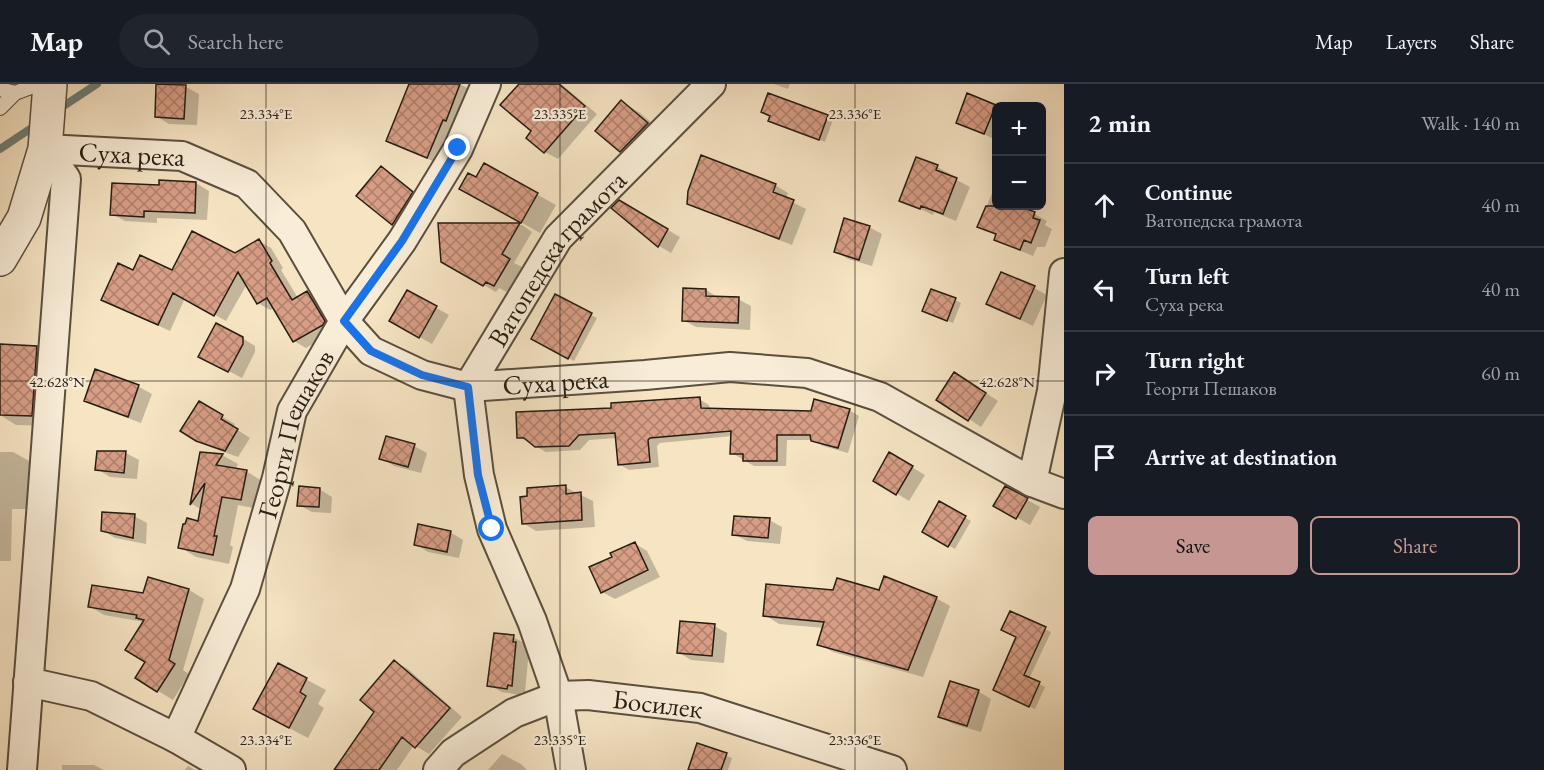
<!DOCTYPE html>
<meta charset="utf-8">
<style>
:root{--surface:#171b24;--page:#20242c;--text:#f1f3f6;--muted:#9ea1a6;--line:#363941;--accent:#c59692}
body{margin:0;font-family:"EB Garamond",serif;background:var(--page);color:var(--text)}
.controls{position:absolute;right:18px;top:18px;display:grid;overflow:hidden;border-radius:9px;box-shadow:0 6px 24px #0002}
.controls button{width:54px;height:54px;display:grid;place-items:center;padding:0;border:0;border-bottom:2px solid var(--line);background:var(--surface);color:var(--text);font:30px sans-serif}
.stop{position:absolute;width:18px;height:18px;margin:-14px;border:4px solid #1a73e8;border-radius:50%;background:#fff}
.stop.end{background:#1a73e8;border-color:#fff;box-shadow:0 2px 6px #0008}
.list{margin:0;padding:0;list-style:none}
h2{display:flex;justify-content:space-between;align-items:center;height:78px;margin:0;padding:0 24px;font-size:26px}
h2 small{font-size:20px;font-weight:400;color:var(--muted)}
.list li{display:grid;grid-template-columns:39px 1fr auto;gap:18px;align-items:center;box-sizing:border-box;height:84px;padding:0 24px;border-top:2px solid var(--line)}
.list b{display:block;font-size:22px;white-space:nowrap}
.list p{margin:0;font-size:20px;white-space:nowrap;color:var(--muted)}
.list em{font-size:20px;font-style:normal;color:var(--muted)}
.actions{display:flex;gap:12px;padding:18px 24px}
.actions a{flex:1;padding:14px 0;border:2px solid var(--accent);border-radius:9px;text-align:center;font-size:21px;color:var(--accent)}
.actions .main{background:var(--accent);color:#111}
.icon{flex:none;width:33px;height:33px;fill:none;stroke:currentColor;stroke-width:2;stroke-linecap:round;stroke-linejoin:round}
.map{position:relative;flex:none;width:1064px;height:686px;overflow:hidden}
header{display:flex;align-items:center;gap:36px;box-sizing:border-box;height:84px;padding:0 30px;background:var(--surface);border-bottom:2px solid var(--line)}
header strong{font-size:28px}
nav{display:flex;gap:33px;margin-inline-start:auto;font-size:21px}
.search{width:420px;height:54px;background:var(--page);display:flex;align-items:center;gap:15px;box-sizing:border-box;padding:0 21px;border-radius:33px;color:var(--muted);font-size:22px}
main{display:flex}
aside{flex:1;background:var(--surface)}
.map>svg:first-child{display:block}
.shadow{fill:#0003}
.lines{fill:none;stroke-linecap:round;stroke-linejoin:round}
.stream{stroke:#6d7e76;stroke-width:8}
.building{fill:url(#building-cross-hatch);stroke:#261d12;stroke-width:1.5}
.service-casing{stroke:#5a4f3e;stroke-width:16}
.minor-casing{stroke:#5a4f3e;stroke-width:32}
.tertiary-casing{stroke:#5a4f3e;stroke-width:36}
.service{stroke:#f9edd8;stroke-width:14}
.minor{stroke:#f9edd8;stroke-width:28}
.tertiary{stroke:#f9edd8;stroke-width:33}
.route{stroke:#1a73e8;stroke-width:8}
.ticks{fill:none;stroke:#261d12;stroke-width:1.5;stroke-opacity:0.45}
.labels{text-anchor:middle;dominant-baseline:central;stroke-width:4.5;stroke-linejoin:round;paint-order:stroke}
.street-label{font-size:27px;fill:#261d12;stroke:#f9edd8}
.ticks-label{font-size:15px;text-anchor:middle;fill:#261d12;stroke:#f9edd8;stroke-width:4.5;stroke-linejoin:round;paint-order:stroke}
</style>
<header>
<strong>Map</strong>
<div class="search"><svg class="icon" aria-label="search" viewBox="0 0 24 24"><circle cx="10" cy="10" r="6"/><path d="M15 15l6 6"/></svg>Search here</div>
<nav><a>Map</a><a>Layers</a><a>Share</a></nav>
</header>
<main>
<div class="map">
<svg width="1064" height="686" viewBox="0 0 1064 686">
<defs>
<pattern id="building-cross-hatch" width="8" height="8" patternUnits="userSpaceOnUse" patternTransform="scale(1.5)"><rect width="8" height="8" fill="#d79d85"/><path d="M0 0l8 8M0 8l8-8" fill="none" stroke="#ae7f6b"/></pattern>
</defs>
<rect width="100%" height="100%" fill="#f6e4c3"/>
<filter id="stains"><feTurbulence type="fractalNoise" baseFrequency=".00333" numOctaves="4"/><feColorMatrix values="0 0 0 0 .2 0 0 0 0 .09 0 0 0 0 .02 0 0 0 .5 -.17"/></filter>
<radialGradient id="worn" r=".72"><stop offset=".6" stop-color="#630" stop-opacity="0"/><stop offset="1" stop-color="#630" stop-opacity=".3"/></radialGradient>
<path class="shadow" d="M410 0H460L472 7 440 80 401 64 388 56Z
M521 0H561L597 30 558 75 545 68 533 47Z
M774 0H790L788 5Z
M186 3 199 10 197 41 169 40 156 32Z
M968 11 996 23V56L958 38Z
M622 18 640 29 666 51 640 78 621 67Z
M827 33 833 36 825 58 776 40Z
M485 81 556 121 540 149 461 104 476 95Z
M937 83 950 90 949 92 970 103 956 137 934 128 933 131 901 116Z
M382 84 394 92 425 116 406 147 393 140 359 112Z
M196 99 209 107 207 136 157 134V139L125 137 112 130 160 103Z
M775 101 788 109 786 115 806 125 792 161 702 126 689 119Z
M992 109 996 111V122H1021L1047 137 1045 141 1052 145 1045 163H1037L1033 172 1009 162 996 155 997 151 979 142Z
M619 118 680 153 671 169 659 162 613 124Z
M440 141H522L532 148 514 179 522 183 507 208 499 204 496 208 442 177Z
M869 143 882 150 872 182 848 175 835 167Z
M259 157 271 164 283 184 281 186 298 214 307 208 319 215 335 247 306 264 294 257 274 224 270 226 258 219 247 200 226 237 185 214 170 247 115 222 134 188H173L235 171Z
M1034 204 1047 211 1033 242 988 220Z
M706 206 719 214 738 215 751 222 750 246 696 243 683 236Z
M408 208 449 231 432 260 391 237Z
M555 212 597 234 574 277 533 254Z
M955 216 961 219 953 239 924 227Z
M242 254 255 262V268L242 294 213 279Z
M37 264 56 275 51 342 16 341 0 331V282Z
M96 287 139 303 152 310 141 339 98 323 85 316Z
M968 297 998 317 981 343 969 335Z
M699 315 709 321 710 326 812 328 849 326 859 332 848 369 823 362 812 356H787L786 382H754L742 375 732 369V352L660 359 657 362 659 383 629 386 619 380 617 354 589 356 580 366 546 368 519 353 613 325Z
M199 319 235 340 233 343 250 354 238 373 210 363 182 347Z
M414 362 427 369 421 389 394 382 381 374Z
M0 368H13L31 378V425H12L11 477H0Z
M99 368 126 369 139 376 137 395 110 393 97 385Z
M201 369 222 371 238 380 235 386 246 387 262 397 258 425 238 421 230 461 233 463 229 480 196 473 180 463 199 438 202 426 192 420Z
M890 370 925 391 909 417 875 396Z
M565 403 593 417 595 443 536 447 523 439Z
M1006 404 1040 423 1030 441 995 421Z
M319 405 332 413 331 429 312 428 299 421Z
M940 419 971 437 955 465 924 447Z
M134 432 147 439 146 460 115 454 102 446Z
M769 436 782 443 780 460 747 457 734 450Z
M450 448 463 456 459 474 428 468 415 460Z
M634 459 647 467 660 493 615 515 602 508Z
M189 506 204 515 183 586 189 590 173 616 137 594 147 578 144 538 104 531 89 522 144 511Z
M834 508H879L936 514 950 522 923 593 833 568 819 560 824 544 779 540 765 531Z
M714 542 727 549 724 579 691 576 678 568Z
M1045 545 1051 548 1029 595 1045 603 1035 625 1001 609Z
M513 553 526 560 525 565 529 567 525 608H521L520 611 502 608 489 601Z
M395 578 408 585 462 633 429 670 414 661 397 686H336L376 628Z
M279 581 326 606 318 620 324 624 308 654 274 636Z
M978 607 991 615 981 648 953 640 940 632Z
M698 661 732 674 728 686H689Z
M502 670 521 680 527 686H488Z
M62 681H94L104 686H62Z
M188 682 195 686H185Z"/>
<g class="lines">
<path class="stream" d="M56 27 97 0
M0 65 39 39"/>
</g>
<path class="building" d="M156 0 186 1 184 35 155 33Z
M409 0H460L446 37 443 36 427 74 386 57Z
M519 0H559L585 22 544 69 526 54 531 47 500 21Z
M768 9 828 31 819 56 768 37 770 32 761 28Z
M967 9 996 21 984 50 956 39Z
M621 16 648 39 620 68 595 47Z
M701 71 776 100 773 108 794 116 779 155 687 120 688 107Z
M916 73 938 81 936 86 957 94 943 130 921 122 920 125 899 117Z
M484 79 538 109 521 139 459 105 468 89 476 93Z
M381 82 413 108 392 141 356 112Z
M159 96 196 98 195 129 144 127V133L110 131 112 99 159 101Z
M619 116 668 145 658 163 611 124Z
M986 122H1018L1035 128 1033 134 1040 136 1031 159 1024 156 1020 166 994 156 996 150 977 143Z
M844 134 870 142 859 176 834 168Z
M438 139H520L502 170 510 175 494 202 486 198 483 202 441 178Z
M192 147 235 169 259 155 272 177 270 179 292 216 307 207 325 237 323 241 293 258 267 214 257 220 238 188 214 232 173 209 158 241 101 216 118 179 133 186 140 171 172 186Z
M1001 188 1035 202 1020 235 986 220Z
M683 204 706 205V212L739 213 738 239 682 237Z
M931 205 956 214 947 237 922 227Z
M407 206 437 222 419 254 389 237Z
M555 210 592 229 568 275 531 255Z
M216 239 243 253V260L228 288 198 273Z
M0 260 37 262 32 332 0 331Z
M95 285 139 301 128 333 84 317Z
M954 288 986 309 968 337 936 316Z
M700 313 701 324 811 327 814 315 850 325 838 364 811 357 810 351H777V377H743V370H730L731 347 650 354 648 356 650 378 618 381 615 349 579 351 569 362 535 363 524 354H517L516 328 611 324V319Z
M199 317 223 331 221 335 238 345 225 367 196 357 180 347Z
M386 352 415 360 408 383 379 375Z
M97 367H126L124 389 95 386Z
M200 368 223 370 216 381 247 386 241 416 222 413 214 452H217L213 471 178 464 183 440H185L187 434 198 437 205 399 190 421Z
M889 368 913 382 896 411 873 397Z
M566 401V410L581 408 582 436 522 440 520 413 527 412V404Z
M299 402 320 404 319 423 297 422Z
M1005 402 1028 414 1016 435 993 422Z
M939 417 966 432 948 463 922 448Z
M102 428 135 430 133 454 101 447Z
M734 432 770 434 768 454 732 451Z
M418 440 451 447 447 468 414 461Z
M635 458 648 486 601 509 589 483 612 473 610 469Z
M884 492 937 513 908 586 817 561 824 538 763 532 766 500 833 506 837 494 879 506Z
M148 493 189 505 169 576 175 580 157 608 135 594 145 578 125 566 144 536 136 534 137 531 88 523 92 501 143 509Z
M1010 527 1046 543 1024 591 1040 598 1029 623 993 606 1016 553 1001 546Z
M680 537 715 540 712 572 677 569Z
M494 549 514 551 513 558H516L512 602 508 601 507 605 487 602Z
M394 576 450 624 415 664 402 653 379 686H334L374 628 360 616Z
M278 579 307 594 300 608 306 612 289 644 253 625Z
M950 597 979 606 967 642 938 633Z
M697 659 727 669 721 686H688Z"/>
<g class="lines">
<defs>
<path id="service" d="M0 5 15 9 39 0
M0 24 15 9"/>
<g id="minor">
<path id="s1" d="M45 65 182 72 247 100 292 147 344 237 371 267 422 291 468 303 645 291 730 283 807 289 880 313 1032 398 1064 410"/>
<path d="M1032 398 1052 307 1064 189"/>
<path d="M28 598 91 612 176 654 231 686"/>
<path id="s2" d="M176 654 245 505 277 394 292 327 344 237 402 157 458 65 486 0"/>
<path d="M22 686 66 95 45 65"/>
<path id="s3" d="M438 686 453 669 514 629 558 612 588 611 700 624 892 686"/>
<path id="s4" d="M571 686 558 612 532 537 492 445 479 391 468 303 558 154 711 0"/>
</g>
<path id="tertiary" d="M0 175 24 134 45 65 50 0"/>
</defs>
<use href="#service" class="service-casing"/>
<use href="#minor" class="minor-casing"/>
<use href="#tertiary" class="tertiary-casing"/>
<use href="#service" class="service"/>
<use href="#minor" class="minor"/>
<use href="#tertiary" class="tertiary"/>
</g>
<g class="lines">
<path class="route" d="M458 64 402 157 344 237 371 267 422 291 468 303 478 391 492 445"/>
</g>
<path class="ticks" d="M266 0V686M560 0V686M855 0V686M0 297H1064"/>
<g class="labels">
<g class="street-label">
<text stroke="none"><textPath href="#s1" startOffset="87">Суха река</textPath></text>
<text stroke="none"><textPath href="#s4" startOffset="556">Ватопедска грамота</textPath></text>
<text stroke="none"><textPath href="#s1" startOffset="609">Суха река</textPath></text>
<text stroke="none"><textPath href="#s2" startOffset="328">Георги Пешаков</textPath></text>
<text stroke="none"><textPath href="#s3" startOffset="243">Босилек</textPath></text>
</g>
</g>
<g class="ticks-label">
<text x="266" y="35">23.334°E</text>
<text x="560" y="35">23.335°E</text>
<text x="855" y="35">23.336°E</text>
<text x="57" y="303">42.628°N</text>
<text x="1007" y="303">42.628°N</text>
<text x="266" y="661">23.334°E</text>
<text x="560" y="661">23.335°E</text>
<text x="855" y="661">23.336°E</text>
</g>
<rect width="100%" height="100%" filter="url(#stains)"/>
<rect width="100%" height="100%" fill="url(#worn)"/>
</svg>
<div class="controls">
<button>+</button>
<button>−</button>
</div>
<div class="stop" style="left:492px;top:445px"></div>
<div class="stop end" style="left:458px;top:64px"></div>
</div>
<aside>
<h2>2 min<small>Walk · 140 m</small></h2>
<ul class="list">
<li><svg class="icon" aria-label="ahead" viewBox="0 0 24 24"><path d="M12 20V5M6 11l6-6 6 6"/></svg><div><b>Continue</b><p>Ватопедска грамота</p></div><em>40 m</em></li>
<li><svg class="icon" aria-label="left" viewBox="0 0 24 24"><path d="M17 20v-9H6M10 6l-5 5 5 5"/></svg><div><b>Turn left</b><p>Суха река</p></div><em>40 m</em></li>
<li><svg class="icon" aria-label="right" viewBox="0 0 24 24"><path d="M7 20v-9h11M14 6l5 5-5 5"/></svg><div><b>Turn right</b><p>Георги Пешаков</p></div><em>60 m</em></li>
<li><svg class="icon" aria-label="arrive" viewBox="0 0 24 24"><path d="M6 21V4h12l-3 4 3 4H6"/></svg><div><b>Arrive at destination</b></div></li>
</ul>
<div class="actions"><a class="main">Save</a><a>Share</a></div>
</aside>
</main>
